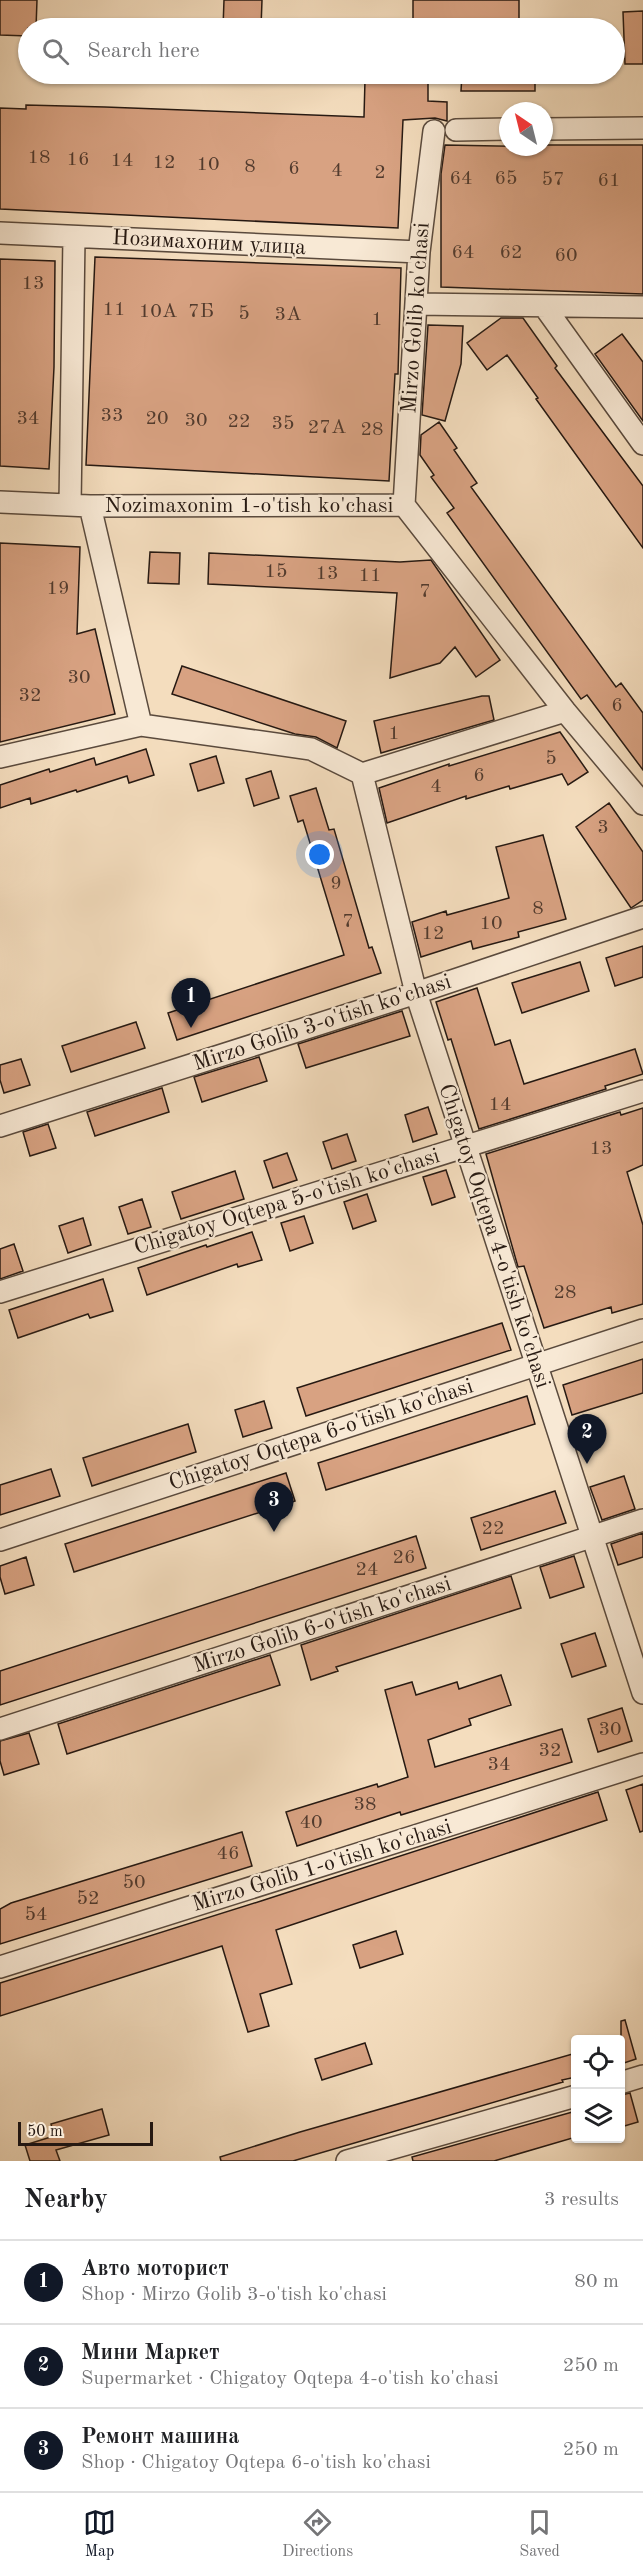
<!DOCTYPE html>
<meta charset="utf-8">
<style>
:root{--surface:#fff;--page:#f6f6f6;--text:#202124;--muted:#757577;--line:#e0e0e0;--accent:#111827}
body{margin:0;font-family:"Old Standard TT",serif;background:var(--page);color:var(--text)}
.controls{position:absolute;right:18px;bottom:18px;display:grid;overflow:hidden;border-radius:6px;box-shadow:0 2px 4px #0004}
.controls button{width:54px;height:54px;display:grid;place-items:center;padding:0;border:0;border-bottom:2px solid var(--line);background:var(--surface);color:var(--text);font:30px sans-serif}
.compass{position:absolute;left:499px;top:102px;width:54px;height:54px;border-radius:50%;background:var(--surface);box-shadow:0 2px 4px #0004;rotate:325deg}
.scale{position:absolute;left:18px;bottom:15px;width:135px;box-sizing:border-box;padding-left:6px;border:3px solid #261912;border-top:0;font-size:16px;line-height:21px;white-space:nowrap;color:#261912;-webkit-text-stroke:4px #f8e9d5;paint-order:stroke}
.you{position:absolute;left:320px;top:855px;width:21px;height:21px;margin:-15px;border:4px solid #fff;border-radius:50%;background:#1a73e8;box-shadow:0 0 0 9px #1a73e833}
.badge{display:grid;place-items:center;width:39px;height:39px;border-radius:50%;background:var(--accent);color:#fff;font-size:20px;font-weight:700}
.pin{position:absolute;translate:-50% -50px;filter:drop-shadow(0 2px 3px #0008)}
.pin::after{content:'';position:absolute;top:32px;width:21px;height:18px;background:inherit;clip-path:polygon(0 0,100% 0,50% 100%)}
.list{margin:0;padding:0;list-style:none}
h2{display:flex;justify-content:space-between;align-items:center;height:78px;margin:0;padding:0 24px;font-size:26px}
h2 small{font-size:20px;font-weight:400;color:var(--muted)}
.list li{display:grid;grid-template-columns:39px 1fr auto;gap:18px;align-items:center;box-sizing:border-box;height:84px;padding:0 24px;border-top:2px solid var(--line)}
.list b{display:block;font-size:22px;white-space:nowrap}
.list p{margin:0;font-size:20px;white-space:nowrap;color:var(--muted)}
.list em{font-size:20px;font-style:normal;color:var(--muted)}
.icon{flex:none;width:33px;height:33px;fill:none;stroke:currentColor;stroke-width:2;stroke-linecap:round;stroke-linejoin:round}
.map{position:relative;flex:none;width:643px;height:2161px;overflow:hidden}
.search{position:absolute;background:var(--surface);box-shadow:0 2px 4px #0004;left:18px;right:18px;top:18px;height:66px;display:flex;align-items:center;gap:15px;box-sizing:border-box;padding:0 21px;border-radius:33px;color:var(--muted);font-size:22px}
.sheet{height:330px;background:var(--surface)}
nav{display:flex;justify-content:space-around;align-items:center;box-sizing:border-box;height:84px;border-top:2px solid var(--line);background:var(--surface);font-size:16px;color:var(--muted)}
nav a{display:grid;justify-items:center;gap:3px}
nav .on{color:var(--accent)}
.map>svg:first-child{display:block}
.building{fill:#d8a282;stroke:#261912;stroke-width:1.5}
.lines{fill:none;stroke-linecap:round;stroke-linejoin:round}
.minor-casing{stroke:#5a4a3d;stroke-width:24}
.minor{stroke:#f8e9d5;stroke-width:21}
.labels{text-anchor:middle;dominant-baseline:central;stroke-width:4.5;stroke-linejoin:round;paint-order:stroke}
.number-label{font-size:20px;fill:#523b2e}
.street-label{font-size:22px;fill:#261912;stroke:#f8e9d5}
</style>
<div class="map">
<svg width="643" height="2161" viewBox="0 0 643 2161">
<rect width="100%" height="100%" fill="#f4ddbe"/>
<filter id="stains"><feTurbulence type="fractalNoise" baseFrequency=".00333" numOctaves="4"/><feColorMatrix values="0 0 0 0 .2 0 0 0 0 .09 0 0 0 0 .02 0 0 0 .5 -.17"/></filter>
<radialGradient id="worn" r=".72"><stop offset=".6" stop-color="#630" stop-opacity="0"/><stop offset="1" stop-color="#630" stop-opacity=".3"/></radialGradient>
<path class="building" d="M0 0H37L36 28H28V36L0 35Z
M224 0H262L261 28H223Z
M413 0H519V28H413Z
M643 11V64H625L623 12Z
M462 74H535V91H461Z
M365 80 428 82V101L447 102V121L435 118 403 120 398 228 0 209V108L26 109V105L105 107 364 117Z
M445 145 544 147V145H643V294L441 287V174Z
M95 257 401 268 398 374H395L389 481 86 465Z
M0 259 55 261 54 367 49 469 0 466Z
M501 318H523L557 366 555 368 643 486V548L536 399 538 398 507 355 487 370 467 343Z
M428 325 463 326 461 364 445 421 422 415Z
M622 334 643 362V421L595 354Z
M439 422 457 448 454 450 477 483 471 487 616 687 621 683 643 713V770L587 695 581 699 447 513 454 508 431 477 434 475 420 455 421 435Z
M0 543 80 547 77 634 95 629 115 714 0 742Z
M150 552 180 553 179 584 148 583Z
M209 553 400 562 431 560 500 660 476 677 455 647 440 663 390 678 397 593 208 584Z
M182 666 346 721 337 748 316 737 295 734 172 694Z
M482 696H489L494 720 381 753 374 721Z
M560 732 588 772 568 785 562 774 510 789 509 786 466 799V796L387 823 379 788 449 764V766Z
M146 749 154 775 129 783 127 776 77 792 76 790 31 804 30 798 0 808V785L49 769 50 772 94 758 96 765Z
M216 756 224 783 198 791 190 764Z
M271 771 279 798 254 806 246 779Z
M316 788 329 830 334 829 369 948 372 947 381 973 177 1040 168 1013 344 955 303 820 298 822 290 796Z
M609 803 643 852V900L631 908 576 827Z
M543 835 566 919 518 932 519 937 473 949 471 941 421 957 412 922 446 911 447 915 509 898 496 847Z
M643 946V977L615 986 606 958Z
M580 962 589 991 522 1013 512 983Z
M477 988 495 1045 510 1040 524 1084 635 1049 643 1074 605 1086 606 1089 479 1129 451 1039 448 1040 436 1002Z
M402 1011 410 1036 306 1068 298 1044Z
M136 1022 145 1048 71 1072 62 1046Z
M259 1057 267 1081 202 1102 194 1077Z
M21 1059 30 1085 4 1093 0 1080V1065Z
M162 1088 169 1112 95 1136 87 1112Z
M428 1107 437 1134 413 1142 405 1115Z
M643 1108V1165L627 1172 643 1225V1304L612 1313 611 1307 544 1328 524 1266 518 1267 486 1154 620 1112 621 1115Z
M48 1124 56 1148 30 1156 23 1132Z
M347 1134 356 1161 332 1169 323 1142Z
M287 1153 297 1180 273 1188 264 1161Z
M446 1170 455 1197 432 1205 423 1177Z
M235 1171 244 1199 181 1219 172 1192Z
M367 1194 376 1221 353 1229 344 1202Z
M142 1199 151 1227 128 1234 119 1207Z
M304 1216 313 1243 290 1251 281 1223Z
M83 1218 91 1245 68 1253 59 1226Z
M252 1232 262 1260 238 1267 237 1264 147 1295 138 1268 206 1245 207 1247Z
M14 1244 23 1271 0 1279V1249Z
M103 1279 113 1311 90 1318 88 1314 18 1338 9 1310Z
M502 1323 511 1350 306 1416 297 1388Z
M643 1359V1393L572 1415 563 1385Z
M527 1396 535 1424 326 1490 318 1463Z
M264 1401 272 1428 243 1437 235 1410Z
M188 1424 196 1452 92 1486 83 1458Z
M51 1469 60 1496 0 1515V1485Z
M286 1473 295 1501 74 1572 65 1544Z
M624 1476 635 1509 602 1520 590 1487Z
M555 1491 566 1523 481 1550 471 1518Z
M643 1533V1557L618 1565 611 1544Z
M416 1536 426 1568 0 1705V1671Z
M574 1556 584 1587 550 1598 540 1567Z
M26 1557 34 1585 5 1594 0 1577V1566Z
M511 1576 521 1608 336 1667 338 1671 311 1680 301 1645Z
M595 1633 606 1666 572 1677 561 1644Z
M270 1655 280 1685 67 1754 58 1724Z
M501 1675 511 1705 469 1719 471 1725 428 1740 435 1767 562 1729 572 1762 401 1815 400 1812 297 1846 286 1812 377 1784 378 1787 408 1777 385 1690 412 1682 416 1695 457 1682 459 1689Z
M622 1708 632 1741 598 1752 588 1719Z
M29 1733 39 1764 4 1775 0 1761V1741Z
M643 1784V1831L640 1832 626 1790Z
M598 1792 607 1820 276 1930 292 1984 260 1994 269 2026 248 2032 222 1946 0 2016V1983L261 1901Z
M242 1832 252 1866 0 1944V1909L11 1903Z
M396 1931 403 1954 360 1968 353 1945Z
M625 2020 636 2059 621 2064V2021Z
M365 2043 372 2064 322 2080 315 2059Z
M576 2053V2077L562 2080 563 2082 293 2161H221L220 2157 300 2132Z
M630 2093 638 2122 621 2127V2095Z
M102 2109 109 2135 56 2150 60 2161H30L25 2145 54 2136 51 2124Z
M576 2111V2137L494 2161H413L412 2157Z"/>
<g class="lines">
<defs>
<path id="minor" d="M544 129 643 128
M456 130 508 129
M0 233 419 252
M416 304 643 307
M544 306 643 444
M0 502 90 506 404 505
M70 505 74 237
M404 505 565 711 643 804
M404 505 419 252 434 131
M90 506 141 725
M0 757 141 725 311 749 362 774 565 711
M362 774 416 993 643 1693
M0 1126 416 993 643 917
M0 1292 643 1091
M0 1540 643 1330
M0 1729 643 1520
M0 1967 643 1764
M620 2083 643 2076
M347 2161 576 2096"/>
</defs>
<use href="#minor" class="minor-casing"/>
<use href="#minor" class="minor"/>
</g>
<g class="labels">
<g class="number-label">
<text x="39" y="158">18</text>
<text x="78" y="160">16</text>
<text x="122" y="161">14</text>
<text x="164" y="163">12</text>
<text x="208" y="165">10</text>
<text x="250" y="167">8</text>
<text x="294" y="169">6</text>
<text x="337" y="171">4</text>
<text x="380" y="173">2</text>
<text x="461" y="179">64</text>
<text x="506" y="179">65</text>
<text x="553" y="180">57</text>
<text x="609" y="181">61</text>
<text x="463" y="253">64</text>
<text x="511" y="253">62</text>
<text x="566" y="256">60</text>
<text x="33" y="284">13</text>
<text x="114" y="310">11</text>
<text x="158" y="312">10A</text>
<text x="201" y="312">7Б</text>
<text x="244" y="314">5</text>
<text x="288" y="315">3A</text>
<text x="377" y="320">1</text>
<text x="112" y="416">33</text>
<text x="28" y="419">34</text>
<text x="157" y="419">20</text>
<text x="196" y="421">30</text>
<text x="239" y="422">22</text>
<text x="283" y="424">35</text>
<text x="327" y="428">27A</text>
<text x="372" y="430">28</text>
<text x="276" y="572">15</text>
<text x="327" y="574">13</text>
<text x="370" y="576">11</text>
<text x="58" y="589">19</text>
<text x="425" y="592">7</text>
<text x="79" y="678">30</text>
<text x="30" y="696">32</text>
<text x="617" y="706">6</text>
<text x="394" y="734">1</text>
<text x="551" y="759">5</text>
<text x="479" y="776">6</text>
<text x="436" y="787">4</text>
<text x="603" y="828">3</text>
<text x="336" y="884">9</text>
<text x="538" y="909">8</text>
<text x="348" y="922">7</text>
<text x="491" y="924">10</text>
<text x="433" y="934">12</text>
<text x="500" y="1105">14</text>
<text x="601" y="1149">13</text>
<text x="565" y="1293">28</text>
<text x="493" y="1529">22</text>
<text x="404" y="1558">26</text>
<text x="367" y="1570">24</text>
<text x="610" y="1730">30</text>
<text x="550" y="1751">32</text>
<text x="499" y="1765">34</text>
<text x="365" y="1805">38</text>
<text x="311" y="1823">40</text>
<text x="228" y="1854">46</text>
<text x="134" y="1883">50</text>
<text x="88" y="1899">52</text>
<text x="36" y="1915">54</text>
</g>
<g class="street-label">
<text transform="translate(209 243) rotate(3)">Нозимахоним улица</text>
<text transform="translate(416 318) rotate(-86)">Mirzo Golib ko'chasi</text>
<text x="249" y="506">Nozimaxonim 1-o'tish ko'chasi</text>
<text transform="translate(322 1023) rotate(-18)">Mirzo Golib 3-o'tish ko'chasi</text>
<text transform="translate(287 1202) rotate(-17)">Chigatoy Oqtepa 5-o'tish ko'chasi</text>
<text transform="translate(494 1236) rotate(72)">Chigatoy Oqtepa 4-o'tish ko'chasi</text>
<text transform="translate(321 1435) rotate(-18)">Chigatoy Oqtepa 6-o'tish ko'chasi</text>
<text transform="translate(322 1625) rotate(-18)">Mirzo Golib 6-o'tish ko'chasi</text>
<text transform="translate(322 1866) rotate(-17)">Mirzo Golib 1-o'tish ko'chasi</text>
</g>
</g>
<rect width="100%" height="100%" filter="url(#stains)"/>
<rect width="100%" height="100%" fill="url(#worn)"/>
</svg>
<div class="controls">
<button><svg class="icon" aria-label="locate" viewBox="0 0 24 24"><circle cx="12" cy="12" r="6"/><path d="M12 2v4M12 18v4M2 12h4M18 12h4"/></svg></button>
<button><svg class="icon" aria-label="layers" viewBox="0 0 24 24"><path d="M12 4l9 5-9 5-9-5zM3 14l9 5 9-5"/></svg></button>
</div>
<svg class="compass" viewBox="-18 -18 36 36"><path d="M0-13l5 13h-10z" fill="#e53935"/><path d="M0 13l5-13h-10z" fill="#757577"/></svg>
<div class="scale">50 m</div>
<div class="you"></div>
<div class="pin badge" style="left:191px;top:1028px">1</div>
<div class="pin badge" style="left:587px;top:1464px">2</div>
<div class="pin badge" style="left:274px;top:1532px">3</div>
<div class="search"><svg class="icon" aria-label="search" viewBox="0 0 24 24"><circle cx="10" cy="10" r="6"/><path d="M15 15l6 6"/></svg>Search here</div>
</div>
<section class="sheet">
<h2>Nearby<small>3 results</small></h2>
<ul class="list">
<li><span class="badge">1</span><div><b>Авто моторист</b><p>Shop · Mirzo Golib 3-o'tish ko'chasi</p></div><em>80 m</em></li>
<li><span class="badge">2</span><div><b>Мини Маркет</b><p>Supermarket · Chigatoy Oqtepa 4-o'tish ko'chasi</p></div><em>250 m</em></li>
<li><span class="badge">3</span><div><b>Ремонт машина</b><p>Shop · Chigatoy Oqtepa 6-o'tish ko'chasi</p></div><em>250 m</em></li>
</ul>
</section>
<nav>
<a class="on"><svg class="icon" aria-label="map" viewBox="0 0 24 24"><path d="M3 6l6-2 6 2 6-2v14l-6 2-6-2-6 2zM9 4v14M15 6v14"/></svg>Map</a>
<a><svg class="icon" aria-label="directions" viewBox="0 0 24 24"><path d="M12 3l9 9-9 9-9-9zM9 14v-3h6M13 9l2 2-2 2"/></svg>Directions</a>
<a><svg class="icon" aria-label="saved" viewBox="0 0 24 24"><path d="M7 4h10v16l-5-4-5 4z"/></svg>Saved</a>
</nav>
